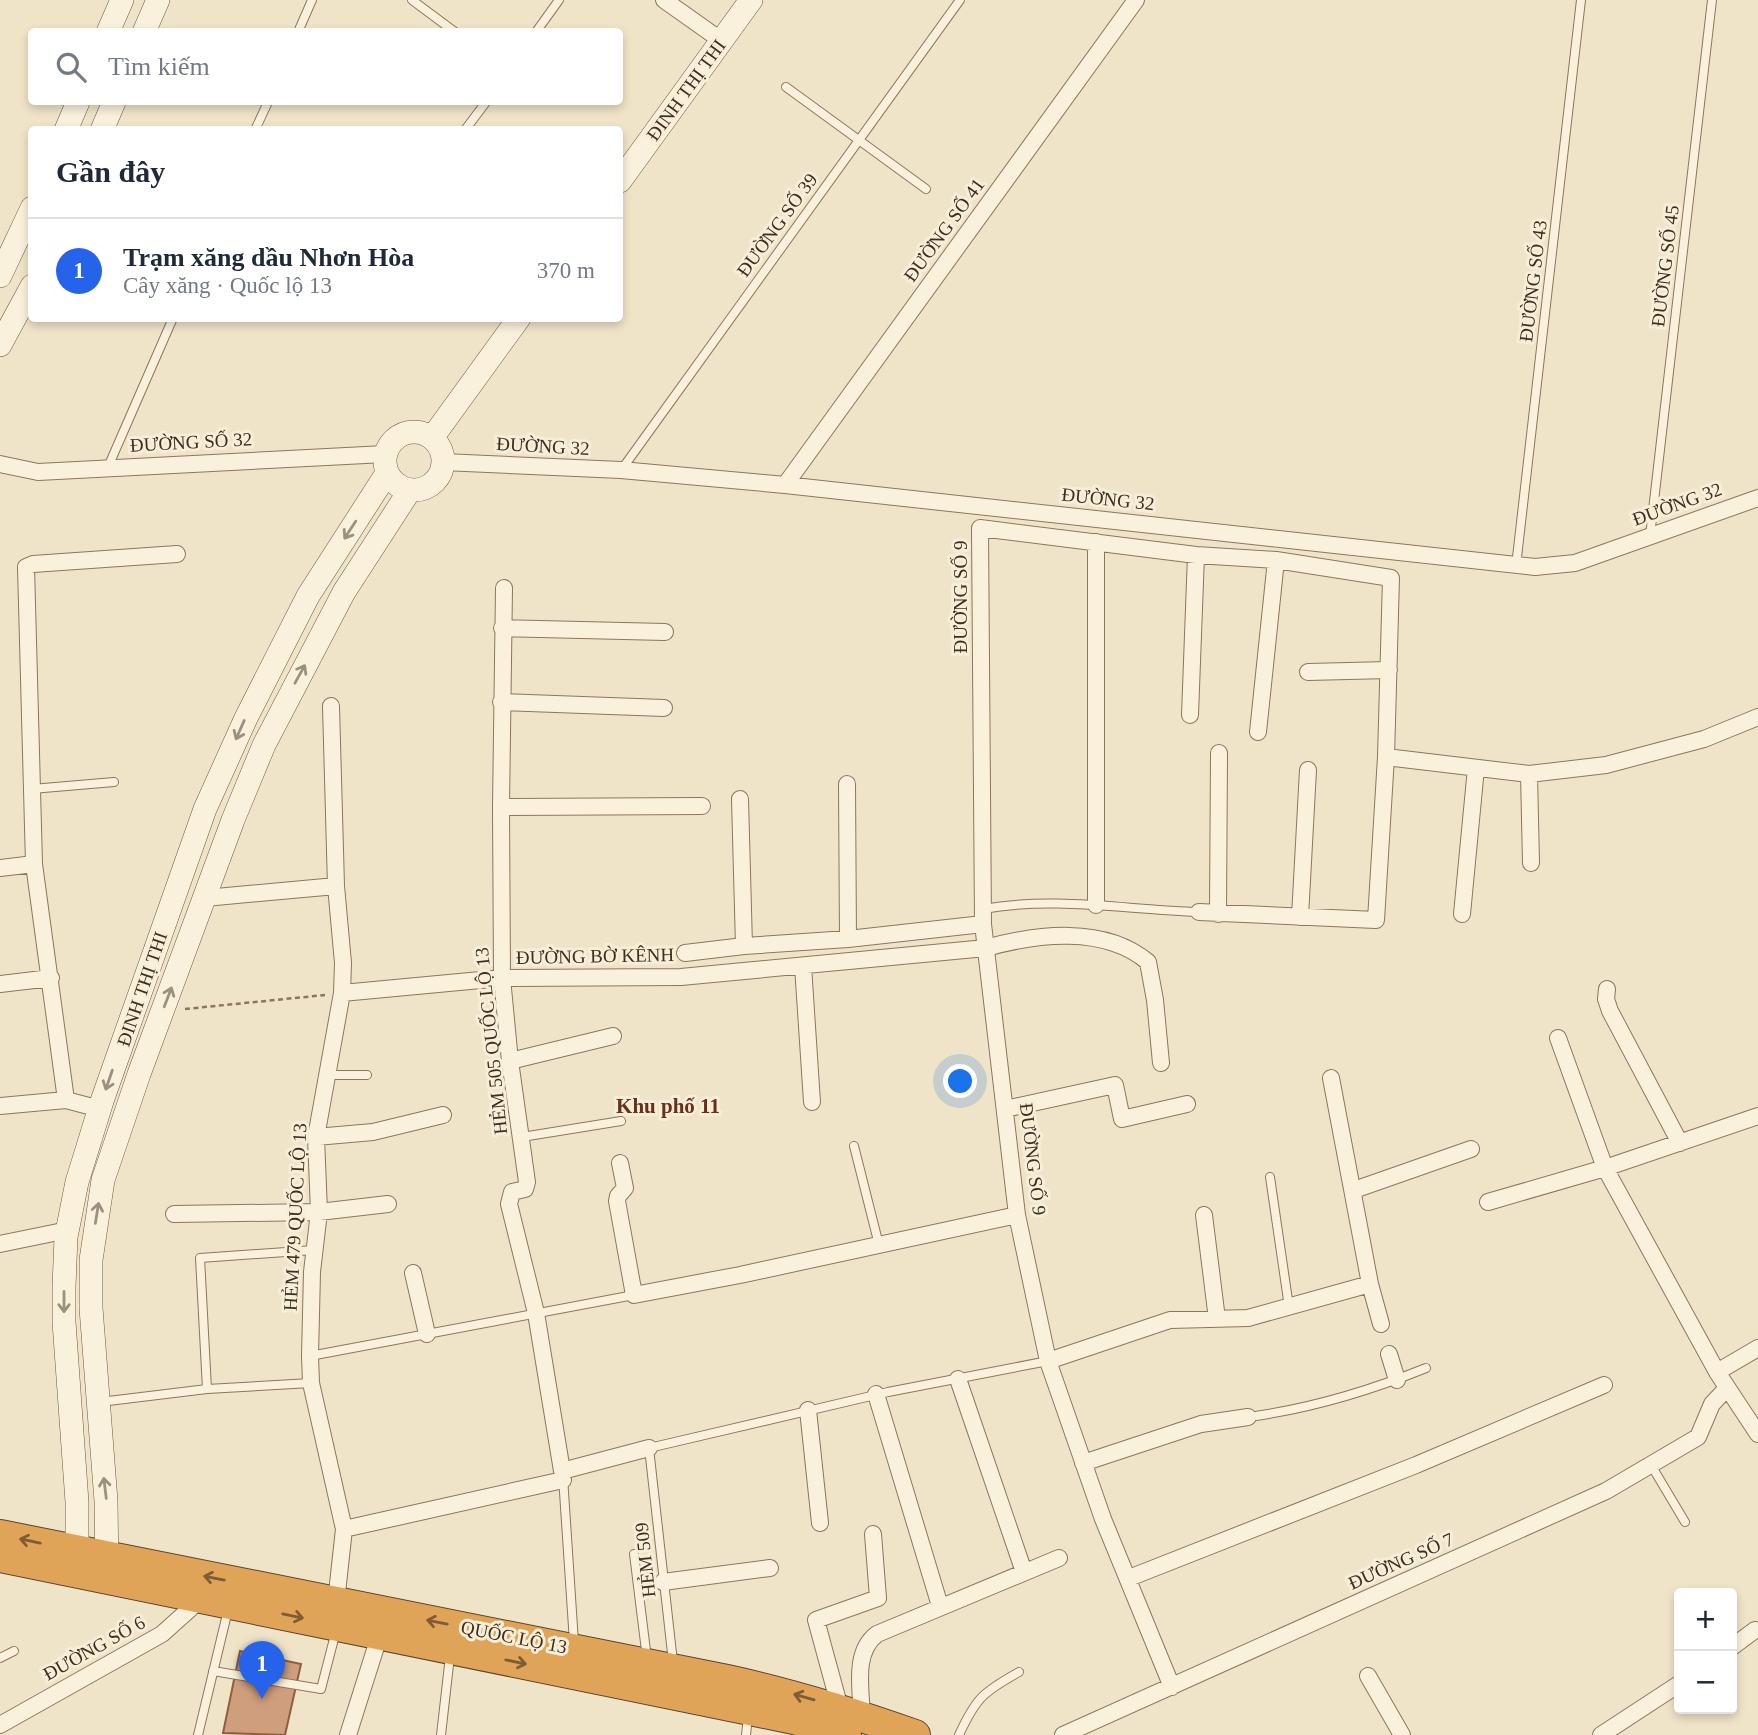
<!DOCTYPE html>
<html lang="vi">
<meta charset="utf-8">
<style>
:root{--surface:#fff;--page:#f6f6f7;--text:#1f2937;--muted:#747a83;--line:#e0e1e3;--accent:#2563eb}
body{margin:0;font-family:Georgia,serif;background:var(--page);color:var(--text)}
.controls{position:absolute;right:21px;bottom:21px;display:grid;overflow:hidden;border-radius:7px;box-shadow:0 4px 10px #0003}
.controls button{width:63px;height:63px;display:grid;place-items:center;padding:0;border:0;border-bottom:2px solid var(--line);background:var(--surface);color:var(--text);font:35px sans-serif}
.you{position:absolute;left:961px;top:1082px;width:24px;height:24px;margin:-18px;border:5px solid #fff;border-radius:50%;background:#1a73e8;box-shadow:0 0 0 10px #1a73e833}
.badge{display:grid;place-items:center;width:46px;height:46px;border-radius:50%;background:var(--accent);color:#fff;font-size:23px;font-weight:700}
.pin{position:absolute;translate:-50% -58px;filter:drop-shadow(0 2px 4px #0008)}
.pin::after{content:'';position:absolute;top:37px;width:24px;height:21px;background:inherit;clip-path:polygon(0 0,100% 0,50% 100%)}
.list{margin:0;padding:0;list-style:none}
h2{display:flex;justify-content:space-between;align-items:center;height:91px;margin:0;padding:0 28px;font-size:30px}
h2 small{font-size:23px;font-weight:400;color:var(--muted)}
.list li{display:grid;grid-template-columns:46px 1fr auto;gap:21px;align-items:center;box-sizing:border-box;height:105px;padding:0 28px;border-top:2px solid var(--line)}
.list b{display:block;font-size:26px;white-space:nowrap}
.list p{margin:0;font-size:23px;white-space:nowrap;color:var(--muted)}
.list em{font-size:23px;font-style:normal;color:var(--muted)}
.icon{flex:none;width:38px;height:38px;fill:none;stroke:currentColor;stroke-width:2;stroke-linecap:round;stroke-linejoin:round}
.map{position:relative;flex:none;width:1758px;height:1735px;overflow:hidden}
.search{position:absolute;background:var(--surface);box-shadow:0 4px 10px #0003;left:28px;top:28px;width:595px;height:77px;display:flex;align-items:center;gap:18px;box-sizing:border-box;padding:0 24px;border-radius:7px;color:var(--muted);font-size:26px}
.panel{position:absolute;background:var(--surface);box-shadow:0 4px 10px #0003;left:28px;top:126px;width:595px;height:196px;border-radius:7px}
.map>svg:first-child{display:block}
.building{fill:#cf9f7d;stroke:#8d5f41;stroke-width:2}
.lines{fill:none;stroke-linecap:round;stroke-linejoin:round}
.lane-casing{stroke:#8d765c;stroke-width:10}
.street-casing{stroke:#8d765c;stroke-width:18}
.secondary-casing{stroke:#6f573f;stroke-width:24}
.highway-casing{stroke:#5b4430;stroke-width:32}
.path{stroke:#8d765c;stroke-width:2.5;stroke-dasharray:5 3.5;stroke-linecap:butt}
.lane{stroke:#faf1dc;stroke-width:8}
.street{stroke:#faf1dc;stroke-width:16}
.secondary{stroke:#faf1dc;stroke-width:23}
.highway{stroke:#e0a458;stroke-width:30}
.oneway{stroke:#9c907e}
.oneway2{stroke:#7e5d36}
.labels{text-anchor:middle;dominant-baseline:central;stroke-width:6;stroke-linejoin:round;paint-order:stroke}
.street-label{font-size:19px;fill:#3d2e20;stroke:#f7eed8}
.neighbourhood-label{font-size:21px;font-weight:bold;fill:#6b2e1e;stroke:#f7eed8}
</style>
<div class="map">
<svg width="1758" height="1735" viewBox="0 0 1758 1735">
<rect width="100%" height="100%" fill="#f0e4c8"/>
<path class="building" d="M240 1651 301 1664 285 1735 223 1733Z"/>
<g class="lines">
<defs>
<path id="lane" d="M412 0 455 32
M298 32 312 0
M536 32 559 0
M786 87 926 189
M255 130 268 102
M465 130 486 102
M108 467 173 318
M622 469 960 0
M1650 536 1712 0
M1516 566 1581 0
M32 789 114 782
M983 909C1055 896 1127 910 1199 912
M328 1075H367
M522 1137 621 1121
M854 1146 879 1245
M1270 1177 1289 1307
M310 1356 634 1295
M311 1383 207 1389 200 1258 314 1250
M100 1402 207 1389
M1248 1417C1309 1409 1369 1391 1426 1368
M1651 1465 1685 1522
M563 1477 574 1642
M634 1554 647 1659
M0 1658 14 1651
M673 1662 649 1448 888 1392 1048 1361
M213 1671 321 1689 336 1631
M198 1735 228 1610
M441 1735 450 1656
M746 1735 748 1716
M959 1735C976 1698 983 1692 1019 1672"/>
<path id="street" d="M664 0 722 41
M443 462 621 470 785 485 1535 567 1575 563 1758 498
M0 464 38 472 385 454
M785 485 1136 0
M1096 542V905
M504 588 501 807 502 978 510 1061 527 1182 525 1189 512 1192 509 1204 536 1313 562 1471 649 1448
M502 628 665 632
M1308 672 1389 670
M501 702 664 708
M331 706 336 886 343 963 342 993 316 1137 319 1212 312 1272 310 1356 311 1383 344 1529 336 1602
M1190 715 1196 555
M1258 732 1276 560
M1386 757 1529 774 1606 765 1704 739 1758 717
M1529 774 1531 863
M847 784 848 939
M740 799 744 946 848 939 983 924
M501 807 702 806
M0 868 34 864
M205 898 336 886
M1218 914 1219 753
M1462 914 1476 768
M1300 917 1308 770
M685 953 744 946
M803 966 812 1102
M0 984 51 978
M1607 989 1606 999 1610 1011 1680 1143
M342 993 502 978 681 977 986 948C1036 934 1104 925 1148 962L1155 1000 1161 1063
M1558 1038 1605 1168 1717 1372 1758 1434
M510 1061 613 1036
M1331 1078 1370 1284 1381 1324
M0 1106 66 1100
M100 1109 66 1100 34 864 26 567 33 564 177 554
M1005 1109 1115 1085 1122 1119 1187 1104
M316 1137 373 1132 443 1115
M620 1163 625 1188 618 1196 617 1201 634 1295 740 1275 1017 1215
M1354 1190 1471 1149
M1488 1202 1605 1168 1758 1116
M174 1214 319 1212 388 1204
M1204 1215 1217 1319
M0 1244 68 1230
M413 1273 427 1334
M1389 1354 1397 1380
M1048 1361 1170 1320 1248 1318 1370 1284
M1717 1372 1758 1348
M958 1379 1024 1572
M876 1394 940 1606
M808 1410 820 1523
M1083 1463 1201 1424 1248 1417
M344 1529 563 1480
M1129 1578 1416 1465 1604 1385
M663 1582 770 1568
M1732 1647 1755 1630
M1368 1676 1402 1735
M1172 1687 1103 1519 1048 1361 1017 1215 983 924 980 528 1196 555 1276 560 1391 578 1386 757 1376 920 1199 912
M840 1708 816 1620 878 1598 873 1534
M862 1716C861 1689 853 1652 877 1634L1059 1558
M0 1725 162 1634 202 1598
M348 1735 380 1634
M1063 1735 1606 1491 1698 1437 1712 1404 1727 1388
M1601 1735 1679 1684"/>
<path id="secondary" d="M108 32 122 0
M144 32 158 0
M66 130 78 102
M102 130 114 102
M620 181 751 0
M0 276 32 208
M0 345 32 286
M385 461a29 29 0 1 1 58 0a29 29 0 1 1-58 0Z
M432 438 519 318
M77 1566V1502L64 1322V1287L66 1237 77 1182 102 1101 205 809 246 718 308 596 387 473
M107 1572 106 1501 91 1308V1260L103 1180 139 1074 233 820 264 745 344 592 410 490"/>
<path id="highway" d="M0 1535 727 1680C792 1694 853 1713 915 1735
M0 1557 794 1719 846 1735"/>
</defs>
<use href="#lane" class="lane-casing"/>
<use href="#street" class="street-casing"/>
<use href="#secondary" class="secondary-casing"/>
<use href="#highway" class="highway-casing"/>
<path class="path" d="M185 1009 325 995"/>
<use href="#lane" class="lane"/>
<use href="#street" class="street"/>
<use href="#secondary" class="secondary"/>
<use href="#highway" class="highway"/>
</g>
<defs><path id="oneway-shaft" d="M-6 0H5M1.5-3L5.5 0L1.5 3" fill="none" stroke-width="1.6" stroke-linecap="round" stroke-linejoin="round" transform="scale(1.75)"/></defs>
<g class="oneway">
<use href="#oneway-shaft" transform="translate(350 530) rotate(123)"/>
<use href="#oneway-shaft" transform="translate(300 674) rotate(-61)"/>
<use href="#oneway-shaft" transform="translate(240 730) rotate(114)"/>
<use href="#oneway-shaft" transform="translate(168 997) rotate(-69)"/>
<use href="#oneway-shaft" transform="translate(109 1080) rotate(109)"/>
<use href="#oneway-shaft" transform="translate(97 1213) rotate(-81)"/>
<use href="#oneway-shaft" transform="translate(64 1302) rotate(90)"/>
<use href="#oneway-shaft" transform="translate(105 1488) rotate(-97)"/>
</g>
<g class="oneway2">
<use href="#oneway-shaft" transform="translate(30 1541) rotate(-168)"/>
<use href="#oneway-shaft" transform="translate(214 1578) rotate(-169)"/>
<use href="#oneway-shaft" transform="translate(293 1616) rotate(12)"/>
<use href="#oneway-shaft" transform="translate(437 1622) rotate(-169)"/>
<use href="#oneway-shaft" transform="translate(516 1662) rotate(12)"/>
<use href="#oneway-shaft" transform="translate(804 1697) rotate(-164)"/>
</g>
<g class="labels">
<g class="street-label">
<text transform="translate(686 90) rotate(-54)">ĐINH THỊ THI</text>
<text transform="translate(777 225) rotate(-54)">ĐƯỜNG SỐ 39</text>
<text transform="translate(944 230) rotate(-54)">ĐƯỜNG SỐ 41</text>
<text transform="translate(1665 266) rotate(-83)">ĐƯỜNG SỐ 45</text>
<text transform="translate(1533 281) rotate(-83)">ĐƯỜNG SỐ 43</text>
<text transform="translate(191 442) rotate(-3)">ĐƯỜNG SỐ 32</text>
<text transform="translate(543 446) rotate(3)">ĐƯỜNG 32</text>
<text transform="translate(1108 499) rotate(6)">ĐƯỜNG 32</text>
<text transform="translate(1677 504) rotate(-20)">ĐƯỜNG 32</text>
<text transform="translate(960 597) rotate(-90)">ĐƯỜNG SỐ 9</text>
<text transform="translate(595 956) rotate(-1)">ĐƯỜNG BỜ KÊNH</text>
<text transform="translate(142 989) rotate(-71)">ĐINH THỊ THI</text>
<text transform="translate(491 1041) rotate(-96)">HẺM 505 QUỐC LỘ 13</text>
<text transform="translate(1033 1159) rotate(83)">ĐƯỜNG SỐ 9</text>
<text transform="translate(295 1217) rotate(-87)">HẺM 479 QUỐC LỘ 13</text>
<text transform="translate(645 1560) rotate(-96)">HẺM 509</text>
<text transform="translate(1401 1561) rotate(-24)">ĐƯỜNG SỐ 7</text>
<text transform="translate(514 1637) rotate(11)">QUỐC LỘ 13</text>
<text transform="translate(94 1648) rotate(-29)">ĐƯỜNG SỐ 6</text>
</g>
<g class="neighbourhood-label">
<text x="668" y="1106">Khu phố 11</text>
</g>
</g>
</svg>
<div class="controls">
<button>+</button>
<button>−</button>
</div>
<div class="you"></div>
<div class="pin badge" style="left:262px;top:1699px">1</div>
<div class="search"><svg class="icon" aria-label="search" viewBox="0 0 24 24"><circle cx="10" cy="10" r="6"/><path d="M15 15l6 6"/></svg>Tìm kiếm</div>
<section class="panel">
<h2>Gần đây<small></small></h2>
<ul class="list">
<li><span class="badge">1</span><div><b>Trạm xăng dầu Nhơn Hòa</b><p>Cây xăng · Quốc lộ 13</p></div><em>370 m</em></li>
</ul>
</section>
</div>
